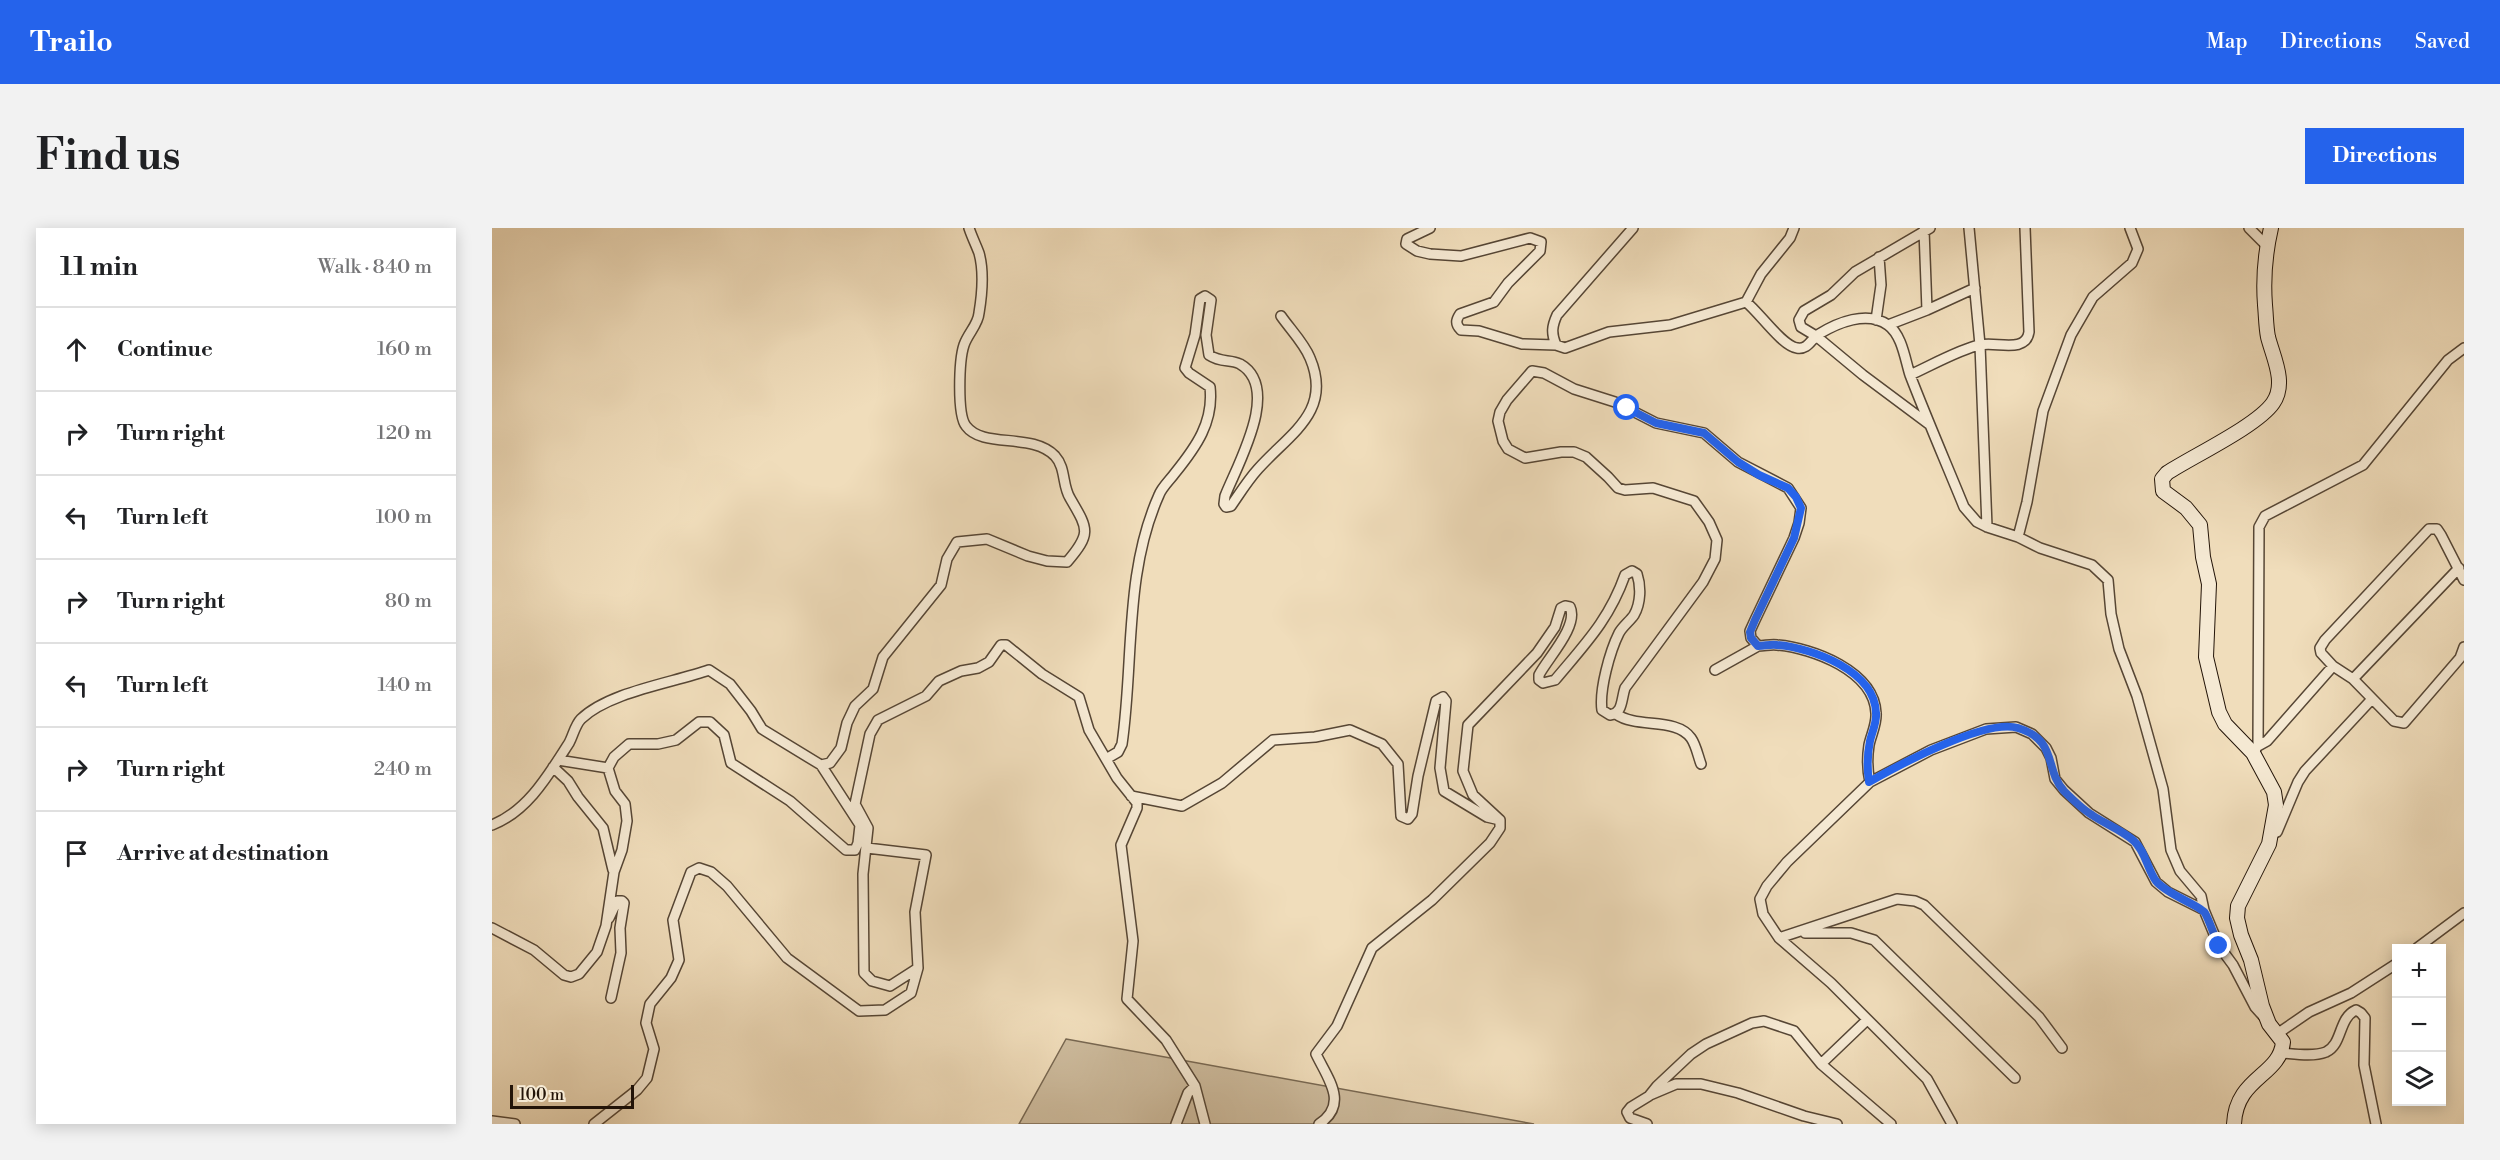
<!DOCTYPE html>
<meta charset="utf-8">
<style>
:root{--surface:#fff;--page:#f2f2f2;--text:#202124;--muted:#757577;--line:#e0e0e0;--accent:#2563eb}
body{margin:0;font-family:"Libre Bodoni",serif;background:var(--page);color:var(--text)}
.controls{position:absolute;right:18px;bottom:18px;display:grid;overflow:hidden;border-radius:0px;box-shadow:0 3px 15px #0003}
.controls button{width:54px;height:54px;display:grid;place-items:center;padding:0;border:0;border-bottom:2px solid var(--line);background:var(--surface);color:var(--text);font:30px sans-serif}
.scale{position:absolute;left:18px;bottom:15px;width:124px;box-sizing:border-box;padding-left:6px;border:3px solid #231408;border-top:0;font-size:16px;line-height:21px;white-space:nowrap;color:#231408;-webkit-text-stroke:4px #f5e9d3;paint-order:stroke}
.stop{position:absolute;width:18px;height:18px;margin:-14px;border:4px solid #2563eb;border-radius:50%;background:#fff}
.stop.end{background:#2563eb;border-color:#fff;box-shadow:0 2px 6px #0008}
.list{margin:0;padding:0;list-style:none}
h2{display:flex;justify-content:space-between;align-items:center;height:78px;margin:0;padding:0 24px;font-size:26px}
h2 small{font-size:20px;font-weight:400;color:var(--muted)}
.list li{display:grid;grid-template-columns:39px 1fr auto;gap:18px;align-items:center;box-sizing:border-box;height:84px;padding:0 24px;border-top:2px solid var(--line)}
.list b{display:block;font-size:22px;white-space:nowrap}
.list em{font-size:20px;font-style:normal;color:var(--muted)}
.icon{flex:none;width:33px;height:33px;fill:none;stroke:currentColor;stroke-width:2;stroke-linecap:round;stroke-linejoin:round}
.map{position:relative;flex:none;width:1972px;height:896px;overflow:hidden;border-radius:0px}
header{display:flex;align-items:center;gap:36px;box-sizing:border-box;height:84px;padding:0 30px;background:var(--accent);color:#fff}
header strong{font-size:28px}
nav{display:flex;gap:33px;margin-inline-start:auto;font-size:21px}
.intro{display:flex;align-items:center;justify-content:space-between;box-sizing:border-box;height:144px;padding:0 36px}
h1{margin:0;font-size:42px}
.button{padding:15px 27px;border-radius:0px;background:var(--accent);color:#fff;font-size:21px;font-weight:700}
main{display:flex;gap:36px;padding:0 36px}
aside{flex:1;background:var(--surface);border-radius:0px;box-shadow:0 3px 15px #0003}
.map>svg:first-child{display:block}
.green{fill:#cdbb9d;stroke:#786852;stroke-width:1.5}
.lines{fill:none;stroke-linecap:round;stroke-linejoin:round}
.minor-casing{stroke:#564635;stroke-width:12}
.secondary-casing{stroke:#231408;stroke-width:16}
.minor{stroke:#f5e9d3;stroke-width:9}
.secondary{stroke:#f5e9d3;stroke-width:14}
.route{stroke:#2563eb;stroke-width:8}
</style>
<header>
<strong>Trailo</strong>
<nav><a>Map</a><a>Directions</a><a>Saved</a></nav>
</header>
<div class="intro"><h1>Find us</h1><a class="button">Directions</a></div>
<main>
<aside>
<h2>11 min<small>Walk · 840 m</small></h2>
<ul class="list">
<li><svg class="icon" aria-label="ahead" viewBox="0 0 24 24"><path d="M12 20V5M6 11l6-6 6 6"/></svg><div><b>Continue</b></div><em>160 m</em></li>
<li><svg class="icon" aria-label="right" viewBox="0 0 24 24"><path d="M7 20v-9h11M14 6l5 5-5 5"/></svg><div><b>Turn right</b></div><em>120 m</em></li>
<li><svg class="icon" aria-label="left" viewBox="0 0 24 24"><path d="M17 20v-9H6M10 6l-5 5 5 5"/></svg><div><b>Turn left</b></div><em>100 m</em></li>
<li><svg class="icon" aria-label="right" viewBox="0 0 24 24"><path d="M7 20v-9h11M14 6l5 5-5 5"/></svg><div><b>Turn right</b></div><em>80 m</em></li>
<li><svg class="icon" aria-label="left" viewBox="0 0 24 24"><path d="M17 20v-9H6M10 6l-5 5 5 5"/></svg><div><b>Turn left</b></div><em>140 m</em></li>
<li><svg class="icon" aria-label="right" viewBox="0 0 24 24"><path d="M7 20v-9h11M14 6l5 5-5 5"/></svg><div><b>Turn right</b></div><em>240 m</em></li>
<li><svg class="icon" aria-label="arrive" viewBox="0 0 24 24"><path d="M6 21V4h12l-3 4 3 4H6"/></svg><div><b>Arrive at destination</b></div></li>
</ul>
</aside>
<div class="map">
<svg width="1972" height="896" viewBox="0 0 1972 896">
<rect width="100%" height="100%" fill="#f0ddbb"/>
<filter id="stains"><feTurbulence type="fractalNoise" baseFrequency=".00333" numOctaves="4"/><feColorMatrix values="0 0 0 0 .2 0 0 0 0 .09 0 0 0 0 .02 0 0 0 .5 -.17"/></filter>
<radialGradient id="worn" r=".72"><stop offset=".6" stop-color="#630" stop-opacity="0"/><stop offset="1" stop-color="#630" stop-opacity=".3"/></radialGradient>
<path class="green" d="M574 811 1042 896H527Z"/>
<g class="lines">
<defs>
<path id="minor" d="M938 0 915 11 914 16 925 23 938 26 969 28 1038 10 1049 14 1048 23 1016 55 1002 74 968 86C964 92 963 96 969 102L987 103 1030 116 1064 117
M1141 0 1065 87C1060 98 1059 105 1064 117L1073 120 1117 104 1178 97 1254 74C1267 84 1290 118 1305 120 1316 122 1319 111 1327 106 1345 95 1375 82 1396 97 1410 107 1413 131 1418 147 1435 191 1454 235 1472 279L1485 294 1495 299 1526 309 1548 320 1600 337 1616 352 1619 386 1627 421 1645 468 1671 561 1679 622 1688 643 1709 668 1712 682
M1438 0 1363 44 1339 67 1312 83 1307 92 1309 99 1324 108 1371 147 1438 197
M1477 0 1488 117 1495 299
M1757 0 1775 18
M1432 2 1435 82
M1254 74 1269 46 1298 10 1302 0
M1384 92 1389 57 1387 29
M1396 97 1435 82 1483 60
M1418 147C1436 139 1470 120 1488 117 1503 113 1534 126 1537 104L1533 0
M1526 309 1535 274 1551 183 1579 107 1601 69 1640 35 1646 21 1638 0
M1972 352 1949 307 1945 301H1937L1833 412 1828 420 1829 425 1841 438 1861 451 1902 493 1912 495 1968 430 1972 419
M1223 442 1266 418
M1861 451 1967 340
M1124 486C1145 501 1184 489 1199 510 1204 517 1206 528 1209 536
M1766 518 1775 513 1841 438
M1761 525 1766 518 1767 299 1773 288 1871 237 1956 132 1972 120
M614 531 626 524 630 516C642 433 632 345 667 267 670 259 678 252 683 245 704 219 722 194 718 159L697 145 693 140 703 107 708 71 713 68 719 72 714 107 717 127C729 135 738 131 748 136 790 160 745 237 733 268L732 276 734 279 739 278C748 265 756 252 766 241 797 206 841 184 818 130 812 115 798 101 789 88
M66 532 116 540
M329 537 338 535 349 520 355 495 363 478 381 461 391 429 449 357 455 331 465 314 495 311 536 328 555 333 575 334C600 305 596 301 578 270 570 257 574 240 563 228 540 204 491 221 474 198 465 187 467 132 472 117 476 105 486 97 487 85 490 67 492 43 487 25 484 17 480 9 477 0
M61 539 76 553 86 569 111 600 121 642
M639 568 690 578 730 555 781 512 823 509 858 502 890 516 906 536 909 588 916 591 920 586 926 548 944 473 951 469 954 473 948 540 952 563 995 589 1008 592
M0 597C36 583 57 546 77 515 81 508 83 497 89 491 117 464 180 455 217 442L238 456 259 483 270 501 329 537 368 597 366 615 363 622H354L298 573 239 535 232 507 218 494H207L184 512 166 516H137L122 529 116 540 123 563 133 576 135 593 130 622 122 644 114 698 105 724 87 746 79 749 72 747 42 722 0 700
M1780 605 1785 604 1806 554 1813 543 1880 471
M375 620 434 627 423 684 426 740 398 758 380 753 372 745 371 646 376 600 363 576 378 506 386 492 434 468 447 453 469 443 486 440 497 434 509 417H514L550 446 587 469 597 502 625 550 645 575V580L629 617 641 713 635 771 674 812 703 858 713 896
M117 690 125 673H130L132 675 128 700 129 725 119 770
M1313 705H1359L1382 712 1523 850
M1287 710 1405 671 1423 673 1432 677 1547 789 1570 820
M1925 720 1972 685
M1785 806 1817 784 1859 765 1904 736
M1790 825C1803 826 1821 829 1834 824 1851 816 1846 790 1864 782L1869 785 1873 790 1872 837 1884 896
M1329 836 1375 792
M1158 867 1184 856H1209L1246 865 1312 888 1345 896
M0 893 23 896
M102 896 145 862 155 850 162 821 154 795 158 776 179 750 187 732 181 692 199 644 207 640 219 644 235 658 295 730 367 783 393 782 419 765 426 740
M684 896 696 865 703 858
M827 896C857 876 836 851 824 826L845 798 880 720 940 672 998 615 1008 600V592L981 567 971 543 976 497 1045 425 1063 399 1069 380 1073 378 1078 379C1087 398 1055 431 1047 447V452L1051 455 1063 452C1093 416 1117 392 1133 347L1140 343 1145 346C1149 358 1149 375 1142 387 1138 393 1131 398 1127 405 1118 423 1107 462 1110 482L1118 487C1131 485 1129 472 1133 460L1211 354 1223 331 1225 312 1217 294 1202 273 1161 260 1133 262 1126 260 1116 249 1094 229 1082 224H1069L1033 230 1016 221 1011 213 1006 193 1008 184 1015 172 1040 143 1052 145 1082 161 1123 174 1164 195 1212 205 1246 234 1296 260 1309 280 1307 295 1302 310 1263 392 1258 403 1259 410 1266 418C1273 418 1279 416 1285 417 1321 420 1382 443 1384 485 1385 496 1379 507 1377 517 1375 530 1375 541 1378 554
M1155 896 1138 890 1135 884 1139 879 1157 868 1165 858 1199 826 1214 816 1260 795 1272 793 1302 803 1329 836 1399 896
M1460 896 1435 851 1339 755 1287 710 1271 686 1268 671 1275 658 1295 634 1378 554 1439 522 1494 501 1524 499 1540 506 1554 520 1559 530 1563 551 1572 562 1597 585 1643 614 1664 654 1676 664 1712 682 1727 718 1741 737 1763 779 1772 789"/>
<path id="secondary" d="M1742 896C1744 849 1788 848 1791 814L1777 796 1770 778 1759 732 1749 707 1745 690 1746 678 1777 616 1784 577 1782 564 1761 525 1733 496 1727 484 1714 429 1717 356 1711 329 1708 297 1694 280 1671 263 1670 251 1675 245C1701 228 1765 198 1781 175 1795 155 1781 129 1776 109 1774 99 1774 87 1773 77 1771 51 1773 26 1779 0"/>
</defs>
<use href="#minor" class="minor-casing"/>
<use href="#secondary" class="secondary-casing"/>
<use href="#minor" class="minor"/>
<use href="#secondary" class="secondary"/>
</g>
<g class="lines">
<path class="route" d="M1135 180 1164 195 1212 205 1246 234 1267 247 1296 260 1304 269 1309 280 1302 310 1263 392 1258 404 1259 410 1266 418C1273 418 1279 416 1285 417 1321 420 1383 443 1384 485 1385 494 1380 504 1378 513 1375 527 1375 540 1377 554 1407 537 1494 490 1526 500 1566 512 1552 541 1572 563 1580 571 1590 581 1600 587 1613 596 1630 602 1642 613 1654 624 1655 641 1664 653 1674 666 1709 678 1713 685 1718 694 1722 708 1727 718"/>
</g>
<rect width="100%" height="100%" filter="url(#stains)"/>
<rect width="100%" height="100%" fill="url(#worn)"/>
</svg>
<div class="controls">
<button>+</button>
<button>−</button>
<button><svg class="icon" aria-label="layers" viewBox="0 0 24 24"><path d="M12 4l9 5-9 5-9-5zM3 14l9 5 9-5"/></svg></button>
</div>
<div class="scale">100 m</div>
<div class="stop" style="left:1135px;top:180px"></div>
<div class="stop end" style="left:1727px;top:718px"></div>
</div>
</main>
